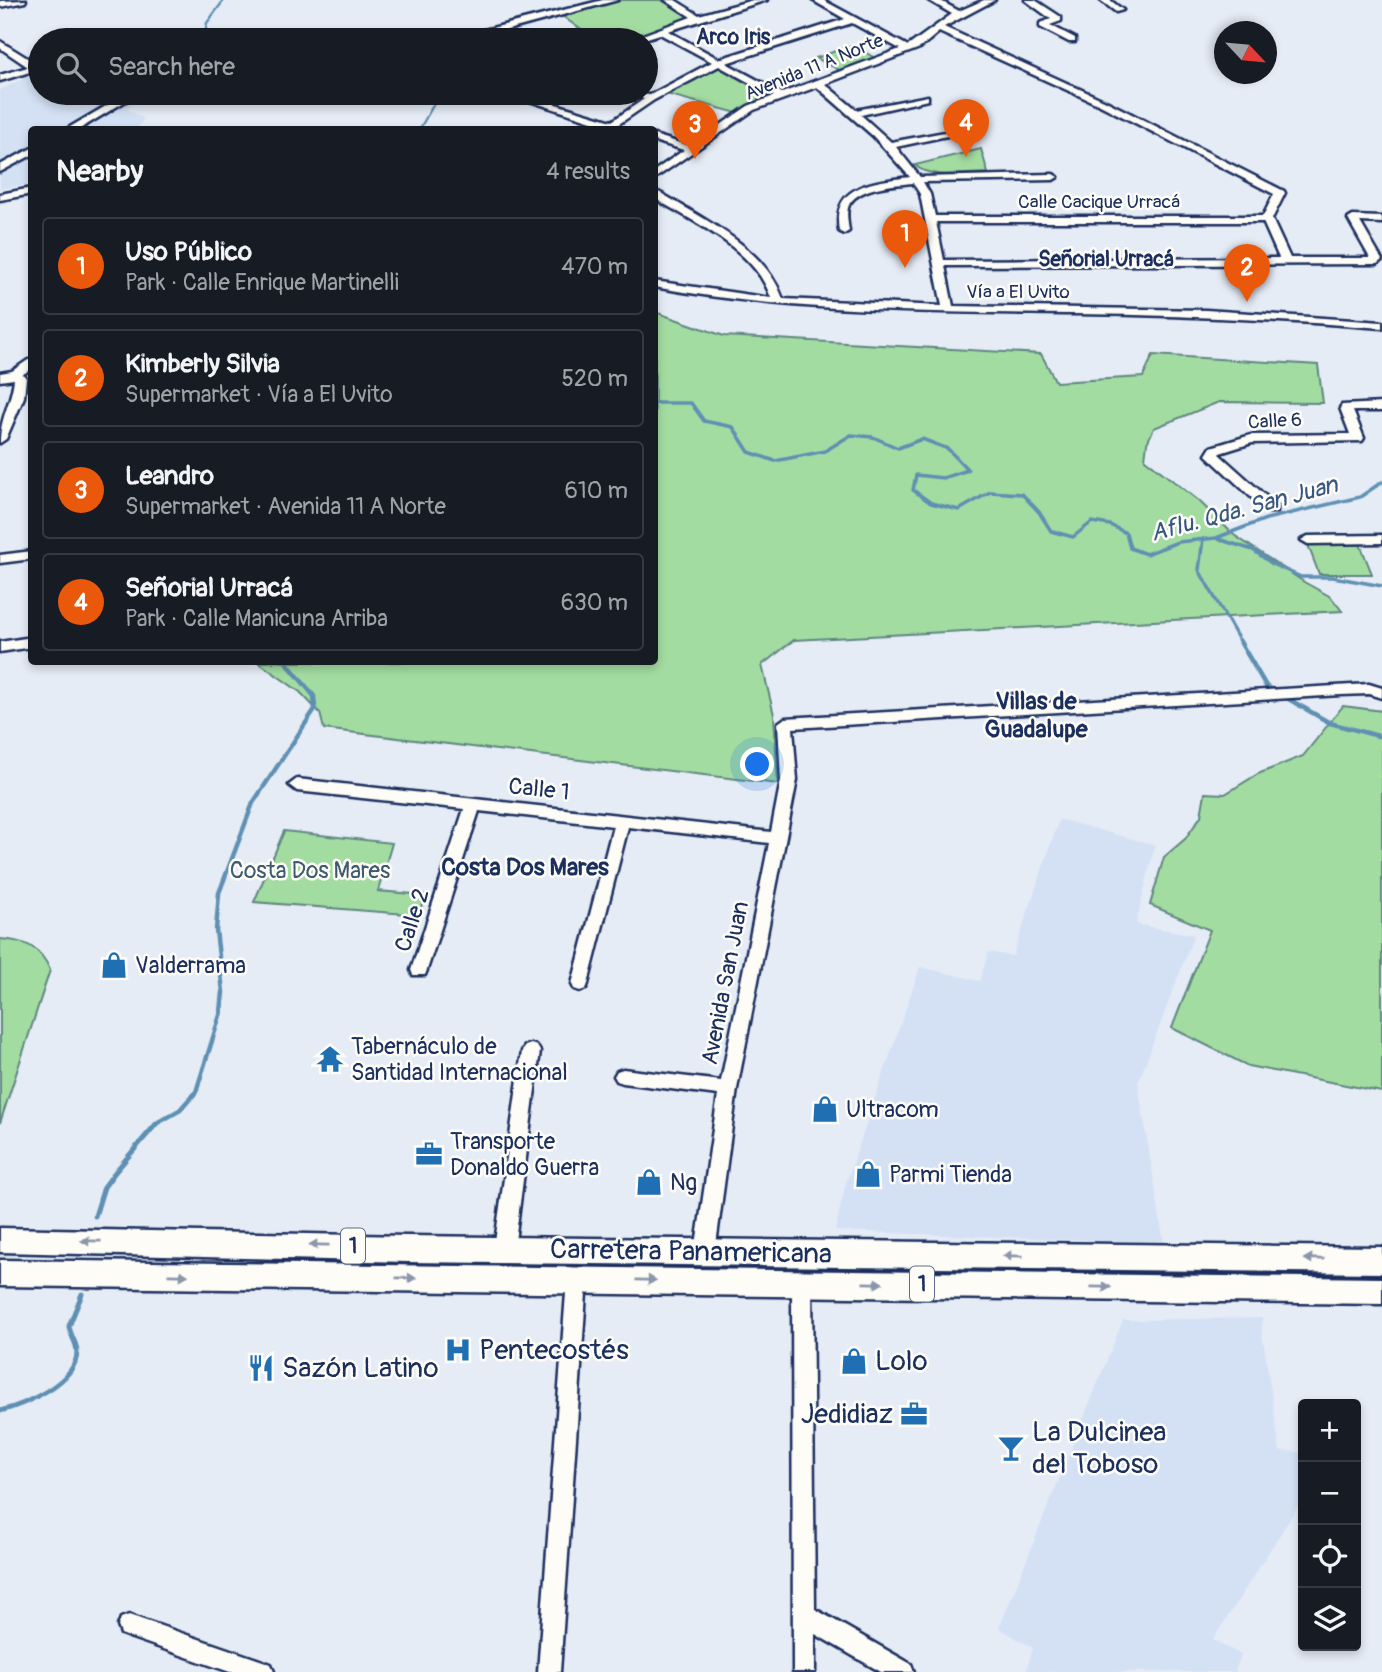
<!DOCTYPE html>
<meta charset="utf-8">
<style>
:root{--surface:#171b24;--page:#242831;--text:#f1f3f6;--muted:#9ea1a6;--line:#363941;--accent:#ea580c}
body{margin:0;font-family:Pangolin,sans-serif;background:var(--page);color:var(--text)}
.controls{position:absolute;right:21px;bottom:21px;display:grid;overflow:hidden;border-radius:7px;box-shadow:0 4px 10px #0003}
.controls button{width:63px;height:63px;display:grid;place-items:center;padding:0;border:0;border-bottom:2px solid var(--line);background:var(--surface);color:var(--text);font:35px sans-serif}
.compass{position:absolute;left:1214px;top:21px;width:63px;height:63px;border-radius:50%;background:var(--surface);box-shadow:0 4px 10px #0003;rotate:116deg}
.you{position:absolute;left:758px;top:765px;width:24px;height:24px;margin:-18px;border:5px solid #fff;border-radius:50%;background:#1a73e8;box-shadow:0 0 0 10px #1a73e833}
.badge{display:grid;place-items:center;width:46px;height:46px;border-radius:50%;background:var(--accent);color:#fff;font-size:23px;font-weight:700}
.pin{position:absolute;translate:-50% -58px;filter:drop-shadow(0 2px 4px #0008)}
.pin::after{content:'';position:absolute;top:37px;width:24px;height:21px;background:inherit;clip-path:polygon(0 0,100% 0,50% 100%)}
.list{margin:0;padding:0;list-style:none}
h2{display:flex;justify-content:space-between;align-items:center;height:91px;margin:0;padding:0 28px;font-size:30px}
h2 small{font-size:23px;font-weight:400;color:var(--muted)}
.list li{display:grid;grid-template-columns:46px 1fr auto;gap:21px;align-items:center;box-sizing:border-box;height:98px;margin:0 14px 14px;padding:0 14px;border:2px solid var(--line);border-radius:7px}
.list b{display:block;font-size:26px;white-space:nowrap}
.list p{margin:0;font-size:23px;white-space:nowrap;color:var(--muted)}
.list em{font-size:23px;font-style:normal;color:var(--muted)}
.icon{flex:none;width:38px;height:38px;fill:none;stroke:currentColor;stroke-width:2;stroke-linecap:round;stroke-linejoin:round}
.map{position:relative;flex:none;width:1382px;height:1672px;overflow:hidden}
.search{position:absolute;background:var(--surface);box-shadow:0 4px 10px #0003;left:28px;top:28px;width:630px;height:77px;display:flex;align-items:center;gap:18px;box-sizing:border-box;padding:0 24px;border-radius:38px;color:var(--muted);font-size:26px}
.panel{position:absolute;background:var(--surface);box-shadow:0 4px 10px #0003;left:28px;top:126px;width:630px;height:539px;border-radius:7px}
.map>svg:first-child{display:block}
.built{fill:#d4e1f5}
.green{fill:#a3dca1;stroke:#5f8680;stroke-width:2}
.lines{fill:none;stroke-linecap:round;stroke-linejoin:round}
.stream-far3{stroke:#5e90b3;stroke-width:2.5}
.stream-far2{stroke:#5e90b3;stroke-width:3.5}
.stream-far1{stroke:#5e90b3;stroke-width:4.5}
.stream{stroke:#5e90b3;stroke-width:5}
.minor-casing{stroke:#1b2f5e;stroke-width:5}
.highway-casing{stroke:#1b2f5e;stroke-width:5}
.minor{fill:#fdfcf7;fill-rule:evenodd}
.highway{fill:#fdfcf7;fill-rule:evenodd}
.oneway{fill:#8c96aa}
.labels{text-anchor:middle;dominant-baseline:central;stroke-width:5;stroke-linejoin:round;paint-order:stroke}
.far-street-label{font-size:19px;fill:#1b2f5e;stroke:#fdfcf7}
.far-neighbourhood-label{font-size:21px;font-weight:bold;fill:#1b2f5e;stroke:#fdfcf7}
.shield{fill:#fdfcf7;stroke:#5f6c8c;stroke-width:2}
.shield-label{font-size:21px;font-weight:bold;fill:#1b2f5e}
.street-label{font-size:23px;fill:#1b2f5e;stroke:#fdfcf7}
.park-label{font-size:23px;fill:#3d5a6f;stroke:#fdfcf7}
.poi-label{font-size:23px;fill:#1b2f5e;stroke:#fdfcf7;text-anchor:start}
.water-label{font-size:24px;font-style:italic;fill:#375781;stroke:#fdfcf7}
.neighbourhood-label{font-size:24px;font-weight:bold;fill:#1b2f5e;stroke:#fdfcf7}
.near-street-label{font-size:28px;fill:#1b2f5e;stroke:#fdfcf7}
.near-poi-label{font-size:28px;fill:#1b2f5e;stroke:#fdfcf7;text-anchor:start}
</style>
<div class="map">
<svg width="1382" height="1672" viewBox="0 0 1382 1672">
<rect width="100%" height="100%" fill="#e5ecf6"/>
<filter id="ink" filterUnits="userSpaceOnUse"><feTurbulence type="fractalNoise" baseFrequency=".0143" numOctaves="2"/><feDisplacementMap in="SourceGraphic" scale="14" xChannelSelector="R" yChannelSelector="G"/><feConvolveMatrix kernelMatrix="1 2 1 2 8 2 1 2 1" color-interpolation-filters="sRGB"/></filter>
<g filter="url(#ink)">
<path class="built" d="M40 70V93H148L127 109 144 119 137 129 32 130 31 184 0 189V90Z
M1059 819 1155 845 1136 924 1194 935 1138 1083 1164 1243 835 1231 845 1186 920 967 980 981 988 952 1013 956Z
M1262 1318V1332L1280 1451 1303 1452V1498L1213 1640 1241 1655 1235 1672H1026L1033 1648 999 1628 1123 1320Z"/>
<path class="green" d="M620 0H661L691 18C669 25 625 44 605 40 589 37 573 24 561 15Z
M852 45 875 58 839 70 816 58Z
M717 66 768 96 737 113 666 94Z
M981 149 988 173C968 173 929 180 915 165Z
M655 312 724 336 1041 354 1056 382 1143 377 1153 355 1318 365 1323 403 1219 402 1154 428 1147 443 1145 459 1199 501 1234 535 1304 582 1331 597 1342 611 794 640 762 665 774 715 778 784 324 729 320 713 300 692 258 662H654Z
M1360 544 1372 574H1319L1308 545Z
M1343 706 1382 711V1092L1248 1066 1172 1028 1210 930 1150 905 1164 857 1185 839 1201 816 1205 793 1225 794 1258 774 1303 756Z
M284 831 392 843 378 891 425 895 419 915 254 902Z
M0 939C25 941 40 946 50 970L0 1123Z"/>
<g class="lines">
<path class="stream-far3" d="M204 40 207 23 224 0
M419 130 435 102 433 93"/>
<path class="stream-far2" d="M654 403H691L704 421 733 427 749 452 775 461 825 451 851 435 873 437 898 448 922 439 948 449 968 470 943 478 916 475 913 490 931 503 959 510 990 492 1022 494 1039 512 1051 531 1073 537 1092 522 1110 525 1126 533 1130 548 1146 554 1178 542 1216 538 1266 519 1360 497 1382 482
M1203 539 1199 570 1240 642
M1218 539 1253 550 1274 565 1301 577H1333L1382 586"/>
<path class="stream-far1" d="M1239 640 1266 686 1330 723 1382 737
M192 1096 196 1092 221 1012 223 992 216 930 219 893 253 803 315 709 314 696 286 662"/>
<path class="stream" d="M95 1216 104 1187 115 1172 157 1123 180 1110 194 1094
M0 1411C24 1405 77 1382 77 1352 77 1343 70 1335 69 1326L82 1294"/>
<defs>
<path id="minor" d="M26 0 25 2 0 7V1Z
M603 0H618L471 40H462L464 35Z
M665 0H675L699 15 753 0H767L668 31 719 59 845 19 812 0H823L908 46 952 14 928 0H939L959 11 984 0H995L944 27 1106 101 1284 191 1285 193 1272 219 1290 258H1370L1348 219 1353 216 1382 217V223L1360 222 1382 260 1377 264 945 266 953 306 1206 310 1382 322V328C1279 320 1177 315 1074 314 933 312 793 313 654 287V281L771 298C755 249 695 223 654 198V190C666 195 677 203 688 209 725 231 768 256 783 299L942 306 920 194 913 183C895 185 862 186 850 203 845 211 848 223 849 231L844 234 839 231C831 184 874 182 910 177L873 136 817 87 754 110 654 179V171L684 150 654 141V135L690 146 748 106 774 96 719 66 654 100 613 128 505 93H519L612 121 644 99 630 93 650 95 712 62 660 34 641 40H629L691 17ZM852 23 900 49 782 93 726 63ZM939 32 1100 105 1274 194 1263 216H935L930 194 923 182 1053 180 1058 177 1053 174 920 177 896 147 961 133V129L891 142 861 115 928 100V96L856 110 825 84 920 48ZM936 222H1263L1279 258 944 260Z
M1025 0H1035L1061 17V21L1050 25 1075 38V42H1069L1040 27V23L1051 19Z
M1100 0H1110L1123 10 1116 12Z
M0 41 37 64 40 63V69L0 81V75L28 67 0 48Z
M128 93H139L78 130H65Z
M32 148V155L0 172V165Z
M32 188V194L0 200V194Z
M28 360H32V369L23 374 26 378 24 397 6 439 0 443C0 417 11 404 14 379L0 381V373L12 371Z
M1382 403V411H1353L1364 438 1362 441 1252 443 1220 453 1219 454 1277 506V512H1267L1206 455 1211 447 1251 435 1350 434 1340 408 1342 405Z
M1382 535V543L1308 544 1301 540 1308 536Z
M32 551V559L0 563V555Z
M32 637V647L0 652V642Z
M1369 684 1382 688V698L1369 694 1341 695 793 728 797 780 737 1089 715 1252 712 1258 705 1261 698 1258 695 1252 718 1095 623 1083 617 1081 614 1076 617 1071 623 1069 721 1081 769 843 628 827 588 984 586 989 580 991 574 989 572 984 613 826 479 811 427 970 425 975H413L411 970 464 809 297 791 289 785 297 779 771 832 781 780 778 723 785 718Z
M531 1044 537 1046 540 1051 514 1249 511 1255 504 1258 497 1255 494 1249 522 1051 525 1046Z
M577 1270 584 1273 587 1279 560 1672H538L567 1279 570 1273Z
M802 1273 809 1276 812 1282 815 1609 911 1664 914 1672H881L815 1634V1672H793L792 1282 795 1276Z
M129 1615 263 1661 271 1664 274 1672H230L129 1637 121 1634 118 1626 121 1618Z"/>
<path id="highway" d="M0 1228 407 1236 1382 1247V1273L407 1262 0 1252Z
M0 1260 1382 1278V1304L0 1286Z"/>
</defs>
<use href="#minor" class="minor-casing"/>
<use href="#highway" class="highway-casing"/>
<use href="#minor" class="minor"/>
<use href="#highway" class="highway"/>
</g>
<defs><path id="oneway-solid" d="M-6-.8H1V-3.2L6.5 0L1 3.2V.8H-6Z" transform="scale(1.75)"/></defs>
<g class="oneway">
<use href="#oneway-solid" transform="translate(91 1241) rotate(-179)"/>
<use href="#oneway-solid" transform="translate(319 1245) rotate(-179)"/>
<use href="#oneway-solid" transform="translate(1013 1256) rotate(-179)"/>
<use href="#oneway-solid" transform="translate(1314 1259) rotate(-179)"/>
<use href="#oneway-solid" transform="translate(178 1275) rotate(1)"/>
<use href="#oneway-solid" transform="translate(406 1278) rotate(1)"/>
<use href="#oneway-solid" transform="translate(646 1280) rotate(1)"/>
<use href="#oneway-solid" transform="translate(873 1283) rotate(1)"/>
<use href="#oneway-solid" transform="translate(1101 1287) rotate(1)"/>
</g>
</g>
<defs>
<symbol id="shop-bare" viewBox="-9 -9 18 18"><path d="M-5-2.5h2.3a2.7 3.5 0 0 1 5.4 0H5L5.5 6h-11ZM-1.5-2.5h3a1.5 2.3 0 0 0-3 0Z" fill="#1f6fb2" stroke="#fdfcf7" stroke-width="2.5" paint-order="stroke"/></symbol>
<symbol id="temple-bare" viewBox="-9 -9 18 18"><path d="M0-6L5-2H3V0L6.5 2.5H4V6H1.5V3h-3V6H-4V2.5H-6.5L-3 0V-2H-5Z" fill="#1f6fb2" stroke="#fdfcf7" stroke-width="2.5" paint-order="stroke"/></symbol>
<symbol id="office-bare" viewBox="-9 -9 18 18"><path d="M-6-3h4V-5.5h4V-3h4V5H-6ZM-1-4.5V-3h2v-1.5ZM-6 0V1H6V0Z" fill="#1f6fb2" stroke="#fdfcf7" stroke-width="2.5" paint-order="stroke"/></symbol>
<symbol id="hospital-bare" viewBox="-9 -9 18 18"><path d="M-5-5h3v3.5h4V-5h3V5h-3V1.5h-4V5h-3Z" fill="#1f6fb2" stroke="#fdfcf7" stroke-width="2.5" paint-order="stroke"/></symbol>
<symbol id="restaurant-bare" viewBox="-9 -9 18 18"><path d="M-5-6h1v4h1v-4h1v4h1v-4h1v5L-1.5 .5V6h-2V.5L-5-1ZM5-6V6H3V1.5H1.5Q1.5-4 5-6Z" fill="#1f6fb2" stroke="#fdfcf7" stroke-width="2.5" paint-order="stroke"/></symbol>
<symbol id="bar-bare" viewBox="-9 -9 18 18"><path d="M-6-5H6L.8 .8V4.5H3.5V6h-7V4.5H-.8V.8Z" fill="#1f6fb2" stroke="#fdfcf7" stroke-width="2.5" paint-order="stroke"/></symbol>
</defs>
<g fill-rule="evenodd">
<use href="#shop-bare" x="95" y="946" width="38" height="38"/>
<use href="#temple-bare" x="311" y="1040" width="38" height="38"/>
<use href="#shop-bare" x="806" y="1090" width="38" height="38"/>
<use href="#office-bare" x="410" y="1135" width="38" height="38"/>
<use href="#shop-bare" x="849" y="1155" width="38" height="38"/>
<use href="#shop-bare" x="630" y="1163" width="38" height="38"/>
<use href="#hospital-bare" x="439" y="1331" width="38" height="38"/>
<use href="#shop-bare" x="835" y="1342" width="38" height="38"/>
<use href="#restaurant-bare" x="242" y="1349" width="38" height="38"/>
<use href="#office-bare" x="895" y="1395" width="38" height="38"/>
<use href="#bar-bare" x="992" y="1429" width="38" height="38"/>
</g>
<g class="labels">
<g class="far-street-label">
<text transform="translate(814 67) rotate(-22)">Avenida 11 A Norte</text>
<text x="1099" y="202">Calle Cacique Urracá</text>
<text x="1018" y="292">Vía a El Uvito</text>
<text transform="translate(1275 421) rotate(-3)">Calle 6</text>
</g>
<g class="far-neighbourhood-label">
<text x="733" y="37">Arco Iris</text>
<text x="1106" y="259">Señorial Urracá</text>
</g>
<g class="shield">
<rect x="341" y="1228.5" width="24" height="35" rx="5"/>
<rect x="910" y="1266.5" width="24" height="35" rx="5"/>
</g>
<g class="shield-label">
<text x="353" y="1246">1</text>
<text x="922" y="1284">1</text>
</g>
<g class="street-label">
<text transform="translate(539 789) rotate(6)">Calle 1</text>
<text transform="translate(412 920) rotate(-72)">Calle 2</text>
<text transform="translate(725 983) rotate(-79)">Avenida San Juan</text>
</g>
<g class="park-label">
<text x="310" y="870">Costa Dos Mares</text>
</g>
<g class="poi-label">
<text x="135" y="965">Valderrama</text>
<text x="351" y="1046">Tabernáculo de<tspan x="351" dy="26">Santidad Internacional</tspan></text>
<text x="846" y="1109">Ultracom</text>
<text x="450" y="1141">Transporte<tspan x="450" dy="26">Donaldo Guerra</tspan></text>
<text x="889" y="1174">Parmi Tienda</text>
<text x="670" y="1182">Ng</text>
</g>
<g class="water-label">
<text transform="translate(1244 509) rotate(-15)">Aflu. Qda. San Juan</text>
</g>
<g class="neighbourhood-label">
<text x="1036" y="701">Villas de<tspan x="1036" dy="28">Guadalupe</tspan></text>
<text x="525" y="867">Costa Dos Mares</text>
</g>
<g class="near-street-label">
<text transform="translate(691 1252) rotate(1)">Carretera Panamericana</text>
</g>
<g class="near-poi-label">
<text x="479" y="1350">Pentecostés</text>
<text x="875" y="1361">Lolo</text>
<text x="282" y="1368">Sazón Latino</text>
<text x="893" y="1414" text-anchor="end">Jedidiaz</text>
<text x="1032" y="1432">La Dulcinea<tspan x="1032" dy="32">del Toboso</tspan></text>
</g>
</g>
</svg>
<div class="controls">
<button>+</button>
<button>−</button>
<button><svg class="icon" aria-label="locate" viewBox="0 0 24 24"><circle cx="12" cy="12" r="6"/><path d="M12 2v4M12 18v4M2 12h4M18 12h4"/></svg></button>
<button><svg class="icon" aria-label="layers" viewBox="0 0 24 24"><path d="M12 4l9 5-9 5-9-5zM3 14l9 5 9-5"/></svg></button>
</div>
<svg class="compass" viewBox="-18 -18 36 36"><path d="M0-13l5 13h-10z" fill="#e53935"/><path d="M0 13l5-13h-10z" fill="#9ea1a6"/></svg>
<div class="you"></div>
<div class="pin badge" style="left:905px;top:268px">1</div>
<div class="pin badge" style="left:1247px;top:302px">2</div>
<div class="pin badge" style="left:695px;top:159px">3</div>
<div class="pin badge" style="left:966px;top:157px">4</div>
<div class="search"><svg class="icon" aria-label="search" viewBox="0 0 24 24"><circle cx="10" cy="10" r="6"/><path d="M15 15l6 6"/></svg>Search here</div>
<section class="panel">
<h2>Nearby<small>4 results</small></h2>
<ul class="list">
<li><span class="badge">1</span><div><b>Uso Público</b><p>Park · Calle Enrique Martinelli</p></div><em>470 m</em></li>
<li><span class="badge">2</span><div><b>Kimberly Silvia</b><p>Supermarket · Vía a El Uvito</p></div><em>520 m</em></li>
<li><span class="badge">3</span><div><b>Leandro</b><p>Supermarket · Avenida 11 A Norte</p></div><em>610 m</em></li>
<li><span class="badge">4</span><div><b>Señorial Urracá</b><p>Park · Calle Manicuna Arriba</p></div><em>630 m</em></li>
</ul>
</section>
</div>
